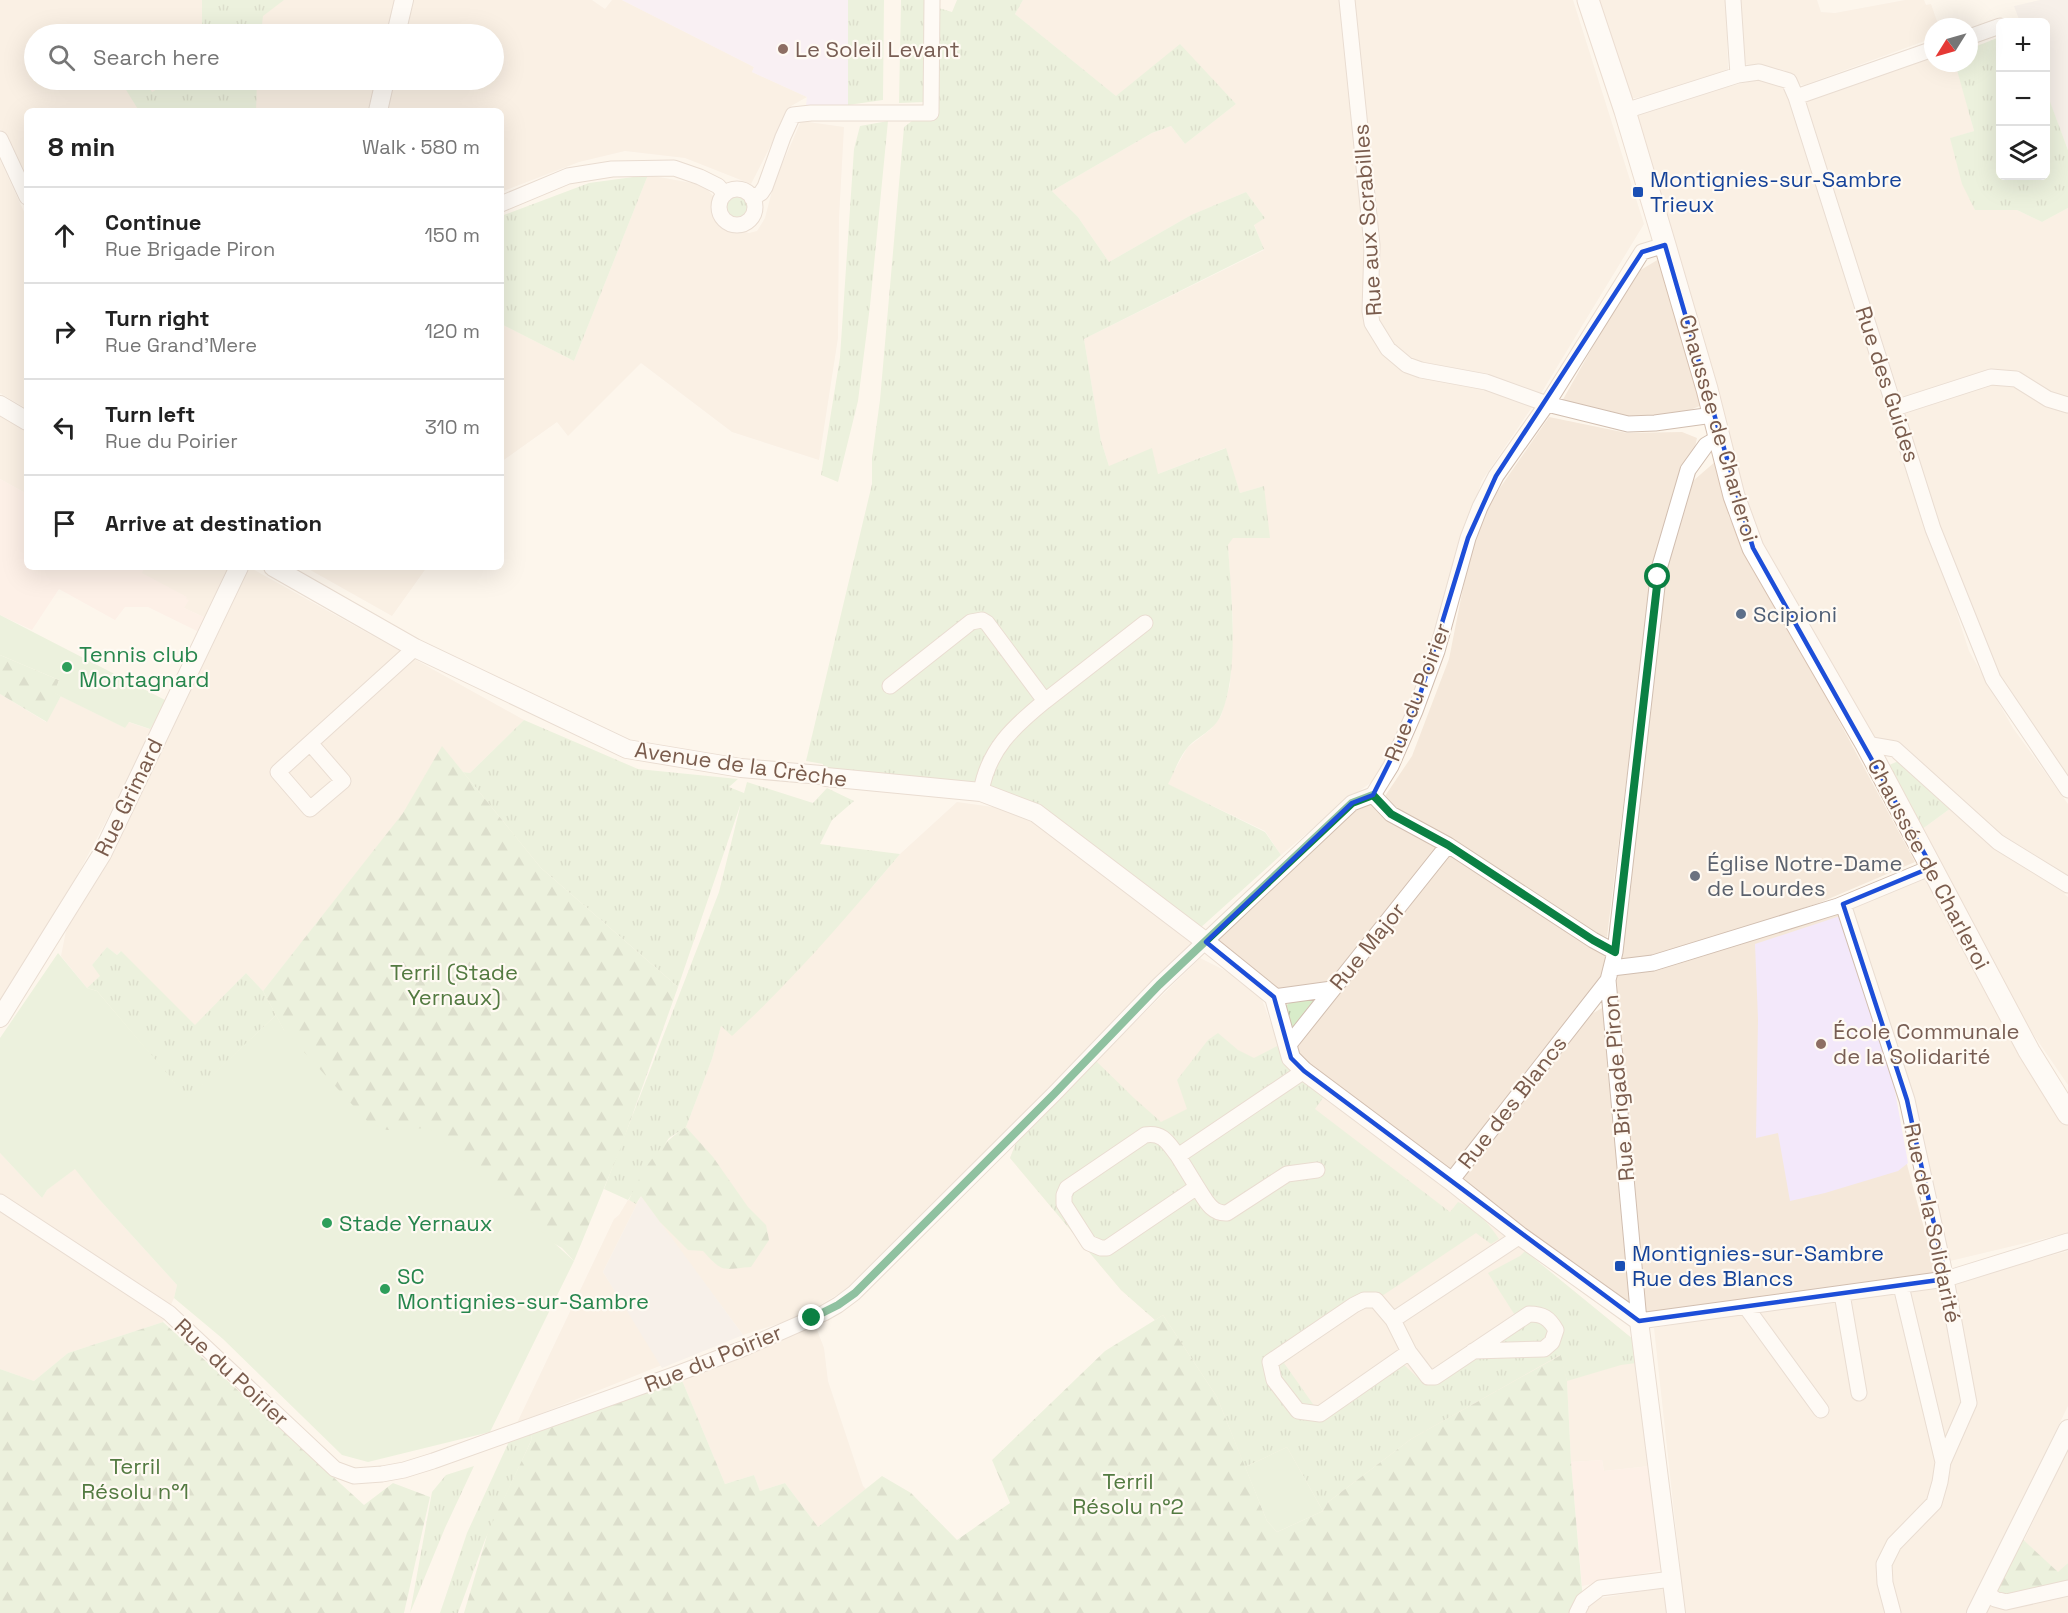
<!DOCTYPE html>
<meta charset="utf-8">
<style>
:root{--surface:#fff;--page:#f6f6f6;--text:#222;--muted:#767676;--line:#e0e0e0}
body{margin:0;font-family:"Space Grotesk",sans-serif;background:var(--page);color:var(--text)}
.controls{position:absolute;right:18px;top:18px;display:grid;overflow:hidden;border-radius:9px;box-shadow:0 6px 24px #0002}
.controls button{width:54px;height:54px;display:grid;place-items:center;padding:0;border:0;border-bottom:2px solid var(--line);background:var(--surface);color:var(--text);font:30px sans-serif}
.compass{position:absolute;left:1924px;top:18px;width:54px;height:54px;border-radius:50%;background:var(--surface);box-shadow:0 6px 24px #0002;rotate:233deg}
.stop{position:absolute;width:18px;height:18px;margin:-14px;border:4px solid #0b8043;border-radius:50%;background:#fff}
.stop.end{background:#0b8043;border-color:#fff;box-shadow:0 2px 6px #0008}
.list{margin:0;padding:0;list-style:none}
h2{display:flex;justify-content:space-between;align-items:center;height:78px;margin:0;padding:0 24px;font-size:26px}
h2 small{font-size:20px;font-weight:400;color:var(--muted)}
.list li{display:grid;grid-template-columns:39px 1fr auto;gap:18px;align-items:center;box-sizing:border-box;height:96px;padding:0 24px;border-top:2px solid var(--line)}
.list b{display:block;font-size:22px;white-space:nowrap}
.list p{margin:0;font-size:20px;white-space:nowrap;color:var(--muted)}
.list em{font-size:20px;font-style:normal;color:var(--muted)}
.icon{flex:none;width:33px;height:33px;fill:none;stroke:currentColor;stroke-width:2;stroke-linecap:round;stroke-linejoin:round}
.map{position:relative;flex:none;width:2068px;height:1613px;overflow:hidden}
.search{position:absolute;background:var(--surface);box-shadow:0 6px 24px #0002;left:24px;top:24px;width:480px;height:66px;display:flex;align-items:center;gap:15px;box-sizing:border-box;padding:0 21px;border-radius:33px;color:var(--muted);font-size:22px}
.panel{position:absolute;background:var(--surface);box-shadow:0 6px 24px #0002;left:24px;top:108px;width:480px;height:462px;border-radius:9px}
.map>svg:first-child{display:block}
.residential{fill:#f5e8da}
.commercial{fill:#fde8e0}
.industrial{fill:#efe9e4}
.education{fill:#f3e8fa}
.grass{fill:url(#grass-tufts)}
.forest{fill:url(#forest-firs)}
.pitch{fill:#d8ecc9}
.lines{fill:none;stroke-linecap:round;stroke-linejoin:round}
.minor-casing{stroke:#d1beb0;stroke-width:17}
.tertiary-casing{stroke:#d1beb0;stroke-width:20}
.secondary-casing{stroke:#d6c0b0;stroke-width:23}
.minor{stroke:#fff;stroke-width:15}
.tertiary{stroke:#fff;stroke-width:18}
.secondary{stroke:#fff;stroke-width:21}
.route{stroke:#0b8043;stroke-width:8}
.marked{fill:none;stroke:#1d4ed8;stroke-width:4.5;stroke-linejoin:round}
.education-dot{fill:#8d6e63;stroke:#fffaf3;stroke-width:2}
.transit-dot{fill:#1a4fb4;stroke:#fffaf3;stroke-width:2}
.service-dot{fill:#5c6f8a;stroke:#fffaf3;stroke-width:2}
.leisure-dot{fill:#2e9e5b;stroke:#fffaf3;stroke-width:2}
.worship-dot{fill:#6b7280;stroke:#fffaf3;stroke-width:2}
.labels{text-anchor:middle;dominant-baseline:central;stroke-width:4.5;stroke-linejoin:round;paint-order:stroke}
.education-label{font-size:22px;fill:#785e54;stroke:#fffaf3;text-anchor:start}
.transit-label{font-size:22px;fill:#164399;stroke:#fffaf3;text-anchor:start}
.street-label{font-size:22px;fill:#7a5c4d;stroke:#fffaf3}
.service-label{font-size:22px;fill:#4e5e75;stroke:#fffaf3;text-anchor:start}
.leisure-label{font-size:22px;fill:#27864d;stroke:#fffaf3;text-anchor:start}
.worship-label{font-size:22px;fill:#5b616d;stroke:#fffaf3;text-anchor:start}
.park-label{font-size:22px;fill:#537a41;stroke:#fffaf3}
</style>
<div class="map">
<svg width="2068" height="1613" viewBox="0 0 2068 1613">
<defs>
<pattern id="grass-tufts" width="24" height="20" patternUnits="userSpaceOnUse" patternTransform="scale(1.5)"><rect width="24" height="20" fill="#d8ecc9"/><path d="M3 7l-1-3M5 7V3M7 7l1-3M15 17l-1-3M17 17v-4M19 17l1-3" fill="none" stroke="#b4c2a5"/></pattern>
<pattern id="forest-firs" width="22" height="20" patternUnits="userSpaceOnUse" patternTransform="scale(1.5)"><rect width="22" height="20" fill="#d8ecc9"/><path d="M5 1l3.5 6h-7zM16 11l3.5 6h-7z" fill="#b4c2a5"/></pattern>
</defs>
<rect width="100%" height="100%" fill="#fdf6ec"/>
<path class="residential" d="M0 0H396L388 34H34V80H377L370 111H27V184L0 129Z
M414 0H592L605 9 612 0H622L754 67 752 72 807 97 791 106 751 184 685 158 625 151 579 162 501 192V111H387L395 80H494V34H406Z
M1023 0H1573L1644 224 1537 400 1481 482 1457 579 1388 770 1343 803 1281 855 1265 831 1167 784 1187 748 1211 729 1221 716 1230 685 1233 621 1228 545 1264 486 1240 493 1225 448 1158 474 1109 466 1101 441 1084 339 1264 250 1254 224 1265 218 1246 192 1191 215 1109 262 1078 217 1052 191 1152 133 1171 126 1185 144 1236 104 1180 45 1117 97 1015 14Z
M1599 0H1726L1728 69 1676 90 1630 99Z
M1737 0H1817L1821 12 1835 13 1905 0H1924L1926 5 1931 4 1939 27H1933V38L1804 85 1797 84 1784 70 1737 63Z
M1933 55V63H1955L1960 78 1974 131 1951 138 1975 210H2017L2042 222 2068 208V782L1997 677 1916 476 1902 402 1802 98Z
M1765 78 1786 86 1969 651 2013 728 2068 804V893L2064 894 2068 897V1085L2011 1002 1921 830 1951 808 1866 732 1759 545 1630 110Z
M801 121 844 127 839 218 838 338 819 460 732 432 641 363 568 436 557 422 501 462V324L574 361 648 175 703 185 715 198V213L720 222 729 229 749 233 757 231 765 218 774 183Z
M0 160 27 218V409L0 393Z
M1659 259 1704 404 1672 418 1614 420 1561 403 1634 274Z
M0 410 27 426V494L0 479Z
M1549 417 1627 433 1682 432 1697 438 1686 487 1716 461 1729 517 1915 862 1819 903 1622 967 1615 952 1649 651 1634 718 1607 937 1570 925 1609 955 1597 995 1576 1023 1602 1008 1608 980 1635 966 1838 906 1936 1273 1639 1317 1289 1053 1287 1021 1206 942 1359 800 1381 802 1412 756 1449 659 1466 573 1484 511Z
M145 567H230L208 619 184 608 141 573Z
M249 567 524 720 470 773 463 772 442 747 404 813 263 991 246 973 195 1026 120 951 117 955 107 947 92 965 101 976 87 988 61 956 67 926Z
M305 567H427L392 616Z
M0 694 46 722 61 696 125 728 128 722 149 729 154 722 150 738 43 940 0 1007Z
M957 802 993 807 1043 819 1198 948 1118 1016 973 1172 861 1281 799 1317 743 1335 635 1190 686 1127 712 1059 721 1025 874 885 900 854Z
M1928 875 2068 1119V1233L1950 1261 1938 1216 1907 1074 1849 904Z
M1200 958 1232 974 1261 997 1288 1069 1469 1206 1634 1340 1650 1466 1604 1471 1602 1460 1571 1462 1567 1381 1411 1439 1328 1502 1323 1511 1287 1447 1245 1467 1217 1397 1163 1315 1155 1320 1121 1290 1010 1158 1018 1138Z
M0 1153 42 1198 47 1190 75 1168 98 1198 177 1285 174 1298 163 1322 68 1353 34 1381 0 1369Z
M628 1200 638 1202 603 1272 662 1365 517 1423 614 1219 619 1215Z
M2068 1251V1406L1967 1613H1685L1654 1328 1779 1306 1941 1285Z
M814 1322 824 1348 828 1381 863 1486 866 1489 818 1527 785 1483 760 1491 754 1475 725 1484 679 1373Z
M2068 1447V1563L2058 1573 2024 1541Z
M1673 1586 1676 1613H1578L1583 1601Z
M2068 1588V1613H1976L1987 1593Z"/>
<path class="commercial" d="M0 479 27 494V567H145L142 573 187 597 186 599 189 600 184 608 208 619 197 631 148 607H125L115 620 59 589 32 630 0 615Z
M1602 1460 1604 1471 1650 1466 1664 1569 1582 1586 1571 1462Z"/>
<path class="industrial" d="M2040 0H2068V150L2046 92V22H2020L2014 6Z
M641 1196 743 1335 662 1368 603 1272Z"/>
<path class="education" d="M622 0H848V105L806 106 807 97 752 72 754 67Z
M1840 916 1891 1069 1908 1163 1898 1171 1825 1193 1790 1201 1778 1133 1756 1138 1758 1019 1755 944Z"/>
<path class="grass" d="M202 0H284L263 16 261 34H212L207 27 202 29Z
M848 0H884L883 100 848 105Z
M901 0H929L932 6 952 12 957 0H1023L1015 14 1116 96 1180 44 1236 104 1185 144 1171 126 1152 133 1052 191 1078 217 1109 262 1191 215 1246 192 1265 218 1254 225 1264 249 1084 339 1101 441 1109 466 1152 448 1158 474 1226 448 1240 493 1264 486 1270 538H1233L1228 545C1231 593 1240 671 1221 715 1214 731 1198 736 1188 747 1179 757 1174 773 1168 784L1265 832 1281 855 1198 930 1004 796 823 768V764L806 761 872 484V458L880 400 904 127 930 107 925 102 899 103Z
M2000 37V176H2046V91L2068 150V208L2042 222 2017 210H1975L1962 184 1950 138 1974 131 1955 63H1969V49Z
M120 80H145L152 92 173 80H257L256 111H139Z
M888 121 870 306 858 401 838 482 821 475 840 357 854 149 860 126Z
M648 175 574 361 501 324V216L589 183Z
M719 208a18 18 0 1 1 36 0a18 18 0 1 1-36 0Z
M524 720 638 769 738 779 729 787 744 793 747 782 813 803 827 788 854 801 832 820 820 844 900 854C847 917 793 980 732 1036L721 1026 712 1059 686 1127 669 1138 628 1200 604 1189 719 892 741 803 678 987 541 868 463 772 470 773Z
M1901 760 1951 808 1921 830 1889 765Z
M107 947 117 955 121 951 195 1025 246 973 263 991 276 1015 188 1099 97 991 87 988 100 976 92 965Z
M1294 999 1322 1001 1294 1038 1281 1010Z
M1218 1033 1238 1050 1254 1058 1279 1045 1325 1095 1315 1109 1450 1212 1458 1202C1476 1208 1489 1224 1499 1239L1491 1244 1476 1233 1376 1300 1363 1306 1284 1363 1320 1414 1403 1364 1417 1377H1435L1506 1339 1518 1320 1488 1273 1520 1256 1525 1251 1634 1340 1644 1362 1621 1365 1567 1381 1560 1355 1411 1439 1328 1502 1323 1511 1287 1447 1245 1467 1217 1397 1163 1315 1155 1320 1121 1290 1010 1158 1018 1138 1096 1061 1134 1098 1161 1122 1187 1109 1177 1080 1208 1040Z
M533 1429 531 1441 485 1540 458 1613H440L467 1533 511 1437Z
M474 1466 445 1528 410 1613 432 1492 446 1475Z"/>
<path class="forest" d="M0 655 59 680 55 693 61 696 47 722 0 694Z
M442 746 541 868 678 987 621 1147 574 1261 562 1248 364 1135 312 1083 263 991 403 813Z
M686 1127 713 1157 748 1207 766 1225 769 1240 751 1267C722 1269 724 1274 703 1251L688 1250 660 1222 641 1196 636 1204 629 1200C642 1170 659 1144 686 1127Z
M1163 1315 1217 1397 1267 1521 1277 1532 1323 1511 1328 1502 1411 1439 1561 1355 1567 1381 1571 1462 1583 1601 1577 1613H464L488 1532 531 1441 533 1426 679 1373 725 1484 754 1475 760 1491 785 1483 818 1527 882 1476 911 1493 957 1540 1010 1503 992 1460 1105 1351Z
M163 1322 364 1505 393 1483 430 1497 404 1613H0V1369L34 1381 68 1353Z
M2017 1534 2058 1572 2068 1563V1588L2006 1602 1987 1593Z"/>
<path class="pitch" d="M0 615 167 701 150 729 129 722 125 728 54 693 59 680 0 655Z
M58 953 87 988 97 991 188 1098 276 1015 284 1030 368 1122 387 1130 428 1128 574 1261 490 1432 368 1462 342 1455 223 1339 174 1298 177 1285 98 1198 75 1169 47 1190 42 1198 0 1153V1038Z
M1287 1447 1323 1511 1277 1532 1267 1521 1245 1467Z"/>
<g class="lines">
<defs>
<path id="minor" d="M1347 0 1372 245 1370 311 1372 323 1388 349 1407 365 1421 370 1486 382 1547 404 1628 424 1655 423 1713 415
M1733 0 1738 75 1759 72 1789 81 1796 97 1933 529 1993 679 2068 790
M1969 37 2000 26
M1796 97 1933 49
M1625 111 1738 75
M0 139 27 197
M719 207a18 18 0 1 1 36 0a18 18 0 1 1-36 0Z
M752 198 761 193 765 187 783 137 793 115 811 113H931L932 0
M501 204 568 176 612 169 674 168 700 177 718 186 725 194
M1895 408 1991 377 2016 379 2048 399 2068 405
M1718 438 1706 445 1688 470 1659 569 1615 952 1608 980 1639 1321 1946 1279 2068 1241
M890 686 971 622 982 620 987 623 1045 701C1013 727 988 750 981 792
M1045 701 1145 623
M310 743 343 781 310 809 278 772 415 648
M1866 744 1895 749 1998 842 2068 885
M1373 795 1391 814 1448 845 1593 940 1615 952
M1843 904 1907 1100 1946 1279 1969 1403 1943 1462 1940 1482 1934 1503 1894 1544 1884 1564 1885 1583 1893 1613
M1612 968 1653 963 1838 906 1932 867
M1274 997 1332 989
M1287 1047 1448 845
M1178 1156 1197 1187 1107 1248H1101L1089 1243 1064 1204V1195L1067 1188 1145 1135C1163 1132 1168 1143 1178 1156L1304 1071
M1451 1181 1608 980
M1197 1187C1205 1199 1211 1214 1227 1213L1287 1174 1317 1170
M0 1202 169 1313 335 1469 354 1476 382 1474 404 1470 433 1461 679 1373 742 1349 824 1313 838 1305 854 1293 1054 1094 1159 985 1352 803 1373 795 1391 766 1415 711 1437 651 1468 538 1480 507 1496 476 1547 404 1642 252 1665 245
M1901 1286 1943 1462
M1842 1294 1859 1393
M1746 1307 1821 1410
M1393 1320 1409 1352 1320 1414 1298 1411 1274 1380 1270 1362 1354 1305 1364 1300H1376L1393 1320 1520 1236
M1409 1352 1428 1377H1435L1529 1314C1543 1314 1549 1318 1556 1330L1552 1342 1544 1349 1473 1351
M1987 1593 1995 1599 2006 1602 2068 1588
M1577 1613 1583 1601 1600 1588 1672 1579"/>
<path id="tertiary" d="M396 34 404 0
M378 111 385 80
M0 405 27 421
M273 567 415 648 627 749 741 768 821 775
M826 777 981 792 1036 813 1206 942 1274 997 1291 1058 1304 1071 1451 1181 1520 1236 1639 1321 1676 1613
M0 1018 102 854 239 567
M1976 1613 2068 1429"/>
<path id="secondary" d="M1588 0 1625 111 1665 245 1707 389 1734 496 1753 548 1866 744 2029 1051 2068 1114"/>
</defs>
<use href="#minor" class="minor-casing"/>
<use href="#tertiary" class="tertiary-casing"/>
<use href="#secondary" class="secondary-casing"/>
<use href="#minor" class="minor"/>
<use href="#tertiary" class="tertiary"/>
<use href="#secondary" class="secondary"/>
</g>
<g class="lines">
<path class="route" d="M812 1318 838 1305 855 1293 1054 1094 1159 985 1352 803 1373 795 1391 814 1448 845 1593 940 1615 952 1658 577"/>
</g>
<path d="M0 0H2068V1613H0ZM1665 245 1753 548 1932 867 1843 904 1907 1100 1946 1279 1639 1321 1304 1071 1291 1058 1274 997 1206 942 1352 803 1373 795 1415 711 1468 538 1496 476 1642 252Z" fill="#fdf6ec" fill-opacity=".55" fill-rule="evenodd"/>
<path class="marked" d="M1665 245 1753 548 1932 867 1843 904 1907 1100 1946 1279 1639 1321 1304 1071 1291 1058 1274 997 1206 942 1352 803 1373 795 1415 711 1468 538 1496 476 1642 252Z"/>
<g class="education-dot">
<circle cx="783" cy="49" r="6"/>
<circle cx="1821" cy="1044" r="6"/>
</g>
<g class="transit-dot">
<rect x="1632" y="186" width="12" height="12" rx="3"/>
<rect x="1614" y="1260" width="12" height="12" rx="3"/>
</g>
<circle class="service-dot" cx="1741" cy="614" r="6"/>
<g class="leisure-dot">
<circle cx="67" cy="667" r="6"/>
<circle cx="327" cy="1223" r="6"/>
<circle cx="385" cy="1289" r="6"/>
</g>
<circle class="worship-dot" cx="1695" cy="876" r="6"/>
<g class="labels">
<g class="education-label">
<text x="795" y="49">Le Soleil Levant</text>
<text x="1833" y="1031">École Communale<tspan x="1833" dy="25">de la Solidarité</tspan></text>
</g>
<g class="transit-label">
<text x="1650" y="179">Montignies-sur-Sambre<tspan x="1650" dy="25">Trieux</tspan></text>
<text x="1632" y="1253">Montignies-sur-Sambre<tspan x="1632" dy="25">Rue des Blancs</tspan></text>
</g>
<g class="street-label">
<text transform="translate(1367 220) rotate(-94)">Rue aux Scrabilles</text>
<text transform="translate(1888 384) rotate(72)">Rue des Guides</text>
<text transform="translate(1719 428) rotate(74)">Chaussée de Charleroi</text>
<text transform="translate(1417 692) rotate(-69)">Rue du Poirier</text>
<text transform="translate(741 764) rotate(8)">Avenue de la Crèche</text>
<text transform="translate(128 797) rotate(-64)">Rue Grimard</text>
<text transform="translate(1929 864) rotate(62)">Chaussée de Charleroi</text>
<text transform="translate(1367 946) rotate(-51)">Rue Major</text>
<text transform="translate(1618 1088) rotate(-95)">Rue Brigade Piron</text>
<text transform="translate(1512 1102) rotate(-52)">Rue des Blancs</text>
<text transform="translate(1933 1223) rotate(78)">Rue de la Solidarité</text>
<text transform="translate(713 1358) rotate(-22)">Rue du Poirier</text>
<text transform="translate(232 1372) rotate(43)">Rue du Poirier</text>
</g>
<g class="service-label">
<text x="1753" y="614">Scipioni</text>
</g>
<g class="leisure-label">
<text x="79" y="654">Tennis club<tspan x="79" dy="25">Montagnard</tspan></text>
<text x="339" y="1223">Stade Yernaux</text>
<text x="397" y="1276">SC<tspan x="397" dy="25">Montignies-sur-Sambre</tspan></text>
</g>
<g class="worship-label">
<text x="1707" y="863">Église Notre-Dame<tspan x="1707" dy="25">de Lourdes</tspan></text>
</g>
<g class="park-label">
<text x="454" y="972">Terril (Stade<tspan x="454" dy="25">Yernaux)</tspan></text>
<text x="135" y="1466">Terril<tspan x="135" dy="25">Résolu n°1</tspan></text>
<text x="1128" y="1481">Terril<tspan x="1128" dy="25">Résolu n°2</tspan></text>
</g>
</g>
</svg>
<div class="controls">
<button>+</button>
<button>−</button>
<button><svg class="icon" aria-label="layers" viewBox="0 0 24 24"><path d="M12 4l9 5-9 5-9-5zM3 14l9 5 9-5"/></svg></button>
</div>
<svg class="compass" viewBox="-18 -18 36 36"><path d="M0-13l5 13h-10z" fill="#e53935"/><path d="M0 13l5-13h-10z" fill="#767676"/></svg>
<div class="stop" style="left:1658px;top:577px"></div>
<div class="stop end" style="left:812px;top:1318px"></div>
<div class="search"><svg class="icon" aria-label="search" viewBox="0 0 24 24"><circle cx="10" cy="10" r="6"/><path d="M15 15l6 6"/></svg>Search here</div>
<section class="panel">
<h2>8 min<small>Walk · 580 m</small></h2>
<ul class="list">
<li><svg class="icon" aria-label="ahead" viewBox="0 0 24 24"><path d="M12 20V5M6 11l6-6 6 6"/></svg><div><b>Continue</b><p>Rue Brigade Piron</p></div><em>150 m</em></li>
<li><svg class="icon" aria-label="right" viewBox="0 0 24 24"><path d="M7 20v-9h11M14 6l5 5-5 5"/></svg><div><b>Turn right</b><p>Rue Grand'Mere</p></div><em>120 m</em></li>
<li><svg class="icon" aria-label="left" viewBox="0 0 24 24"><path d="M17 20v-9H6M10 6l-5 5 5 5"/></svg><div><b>Turn left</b><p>Rue du Poirier</p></div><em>310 m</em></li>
<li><svg class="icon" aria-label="arrive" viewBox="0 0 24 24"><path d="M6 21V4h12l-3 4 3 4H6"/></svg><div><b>Arrive at destination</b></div></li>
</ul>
</section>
</div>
